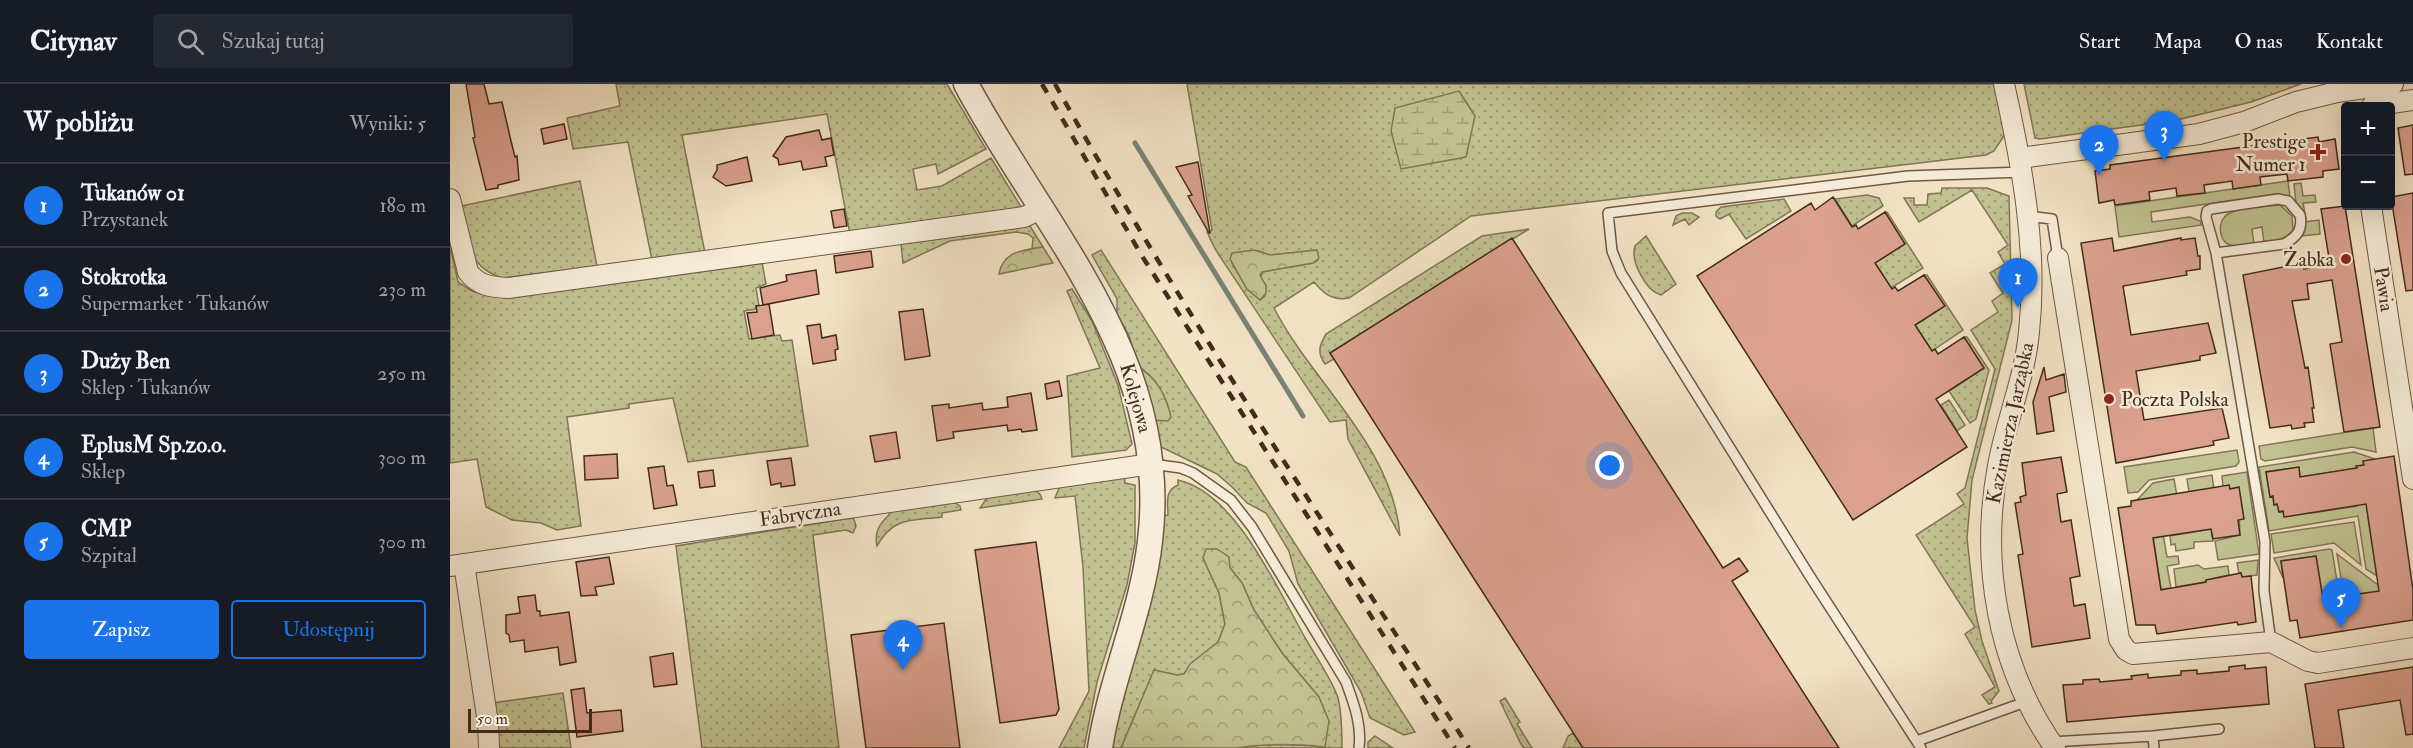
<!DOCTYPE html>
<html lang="pl">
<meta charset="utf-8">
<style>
:root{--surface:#171b24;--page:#242831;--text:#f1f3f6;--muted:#9ea1a6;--line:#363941;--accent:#1a73e8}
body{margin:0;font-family:"IM FELL Double Pica",serif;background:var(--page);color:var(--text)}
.controls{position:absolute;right:18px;top:18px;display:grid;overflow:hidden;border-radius:6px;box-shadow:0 6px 24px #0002}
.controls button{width:54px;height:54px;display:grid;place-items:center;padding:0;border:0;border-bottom:2px solid var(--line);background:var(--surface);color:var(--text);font:30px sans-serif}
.scale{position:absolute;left:18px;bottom:15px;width:124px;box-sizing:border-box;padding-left:6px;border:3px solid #432b1c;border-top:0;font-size:16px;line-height:21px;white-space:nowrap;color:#432b1c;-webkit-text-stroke:4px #f7edda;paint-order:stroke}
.you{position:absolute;left:1160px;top:382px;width:21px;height:21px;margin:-15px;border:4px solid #fff;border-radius:50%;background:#1a73e8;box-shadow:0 0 0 9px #1a73e833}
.badge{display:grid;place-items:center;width:39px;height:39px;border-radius:50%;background:var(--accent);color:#fff;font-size:20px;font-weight:700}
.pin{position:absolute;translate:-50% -50px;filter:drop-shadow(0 2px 3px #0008)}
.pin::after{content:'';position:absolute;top:32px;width:21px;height:18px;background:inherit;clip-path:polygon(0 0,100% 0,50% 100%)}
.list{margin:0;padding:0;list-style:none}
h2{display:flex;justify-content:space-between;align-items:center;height:78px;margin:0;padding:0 24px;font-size:26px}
h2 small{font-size:20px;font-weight:400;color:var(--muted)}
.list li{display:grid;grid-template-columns:39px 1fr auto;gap:18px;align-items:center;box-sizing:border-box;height:84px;padding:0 24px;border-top:2px solid var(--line)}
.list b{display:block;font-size:22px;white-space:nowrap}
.list p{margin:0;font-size:20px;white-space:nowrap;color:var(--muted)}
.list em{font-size:20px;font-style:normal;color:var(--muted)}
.actions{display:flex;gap:12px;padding:18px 24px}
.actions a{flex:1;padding:14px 0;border:2px solid var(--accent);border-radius:6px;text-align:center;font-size:21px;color:var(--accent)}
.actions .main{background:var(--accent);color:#fff}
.icon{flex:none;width:33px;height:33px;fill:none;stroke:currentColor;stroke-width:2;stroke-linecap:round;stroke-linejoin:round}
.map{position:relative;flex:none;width:1963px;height:664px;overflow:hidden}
header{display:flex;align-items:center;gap:36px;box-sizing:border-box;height:84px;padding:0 30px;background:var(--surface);border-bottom:2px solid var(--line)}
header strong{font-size:28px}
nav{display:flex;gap:33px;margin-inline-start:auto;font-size:21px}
.search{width:420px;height:54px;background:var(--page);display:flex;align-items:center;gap:15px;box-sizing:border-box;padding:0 21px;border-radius:6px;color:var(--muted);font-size:22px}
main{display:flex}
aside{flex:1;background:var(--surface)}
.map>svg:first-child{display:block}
.grass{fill:url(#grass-dots);stroke:#827656;stroke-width:1.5;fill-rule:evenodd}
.forest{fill:url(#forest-crowns);stroke:#827656;stroke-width:1.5}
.wetland{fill:url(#wetland-marsh);stroke:#827656;stroke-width:1.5}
.green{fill:#c1c291;stroke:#827656;stroke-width:1.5}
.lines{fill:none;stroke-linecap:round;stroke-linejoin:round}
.stream{stroke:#788376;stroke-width:5}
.building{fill:#dba18e;stroke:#432b1c;stroke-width:1.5}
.service-casing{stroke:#6f5946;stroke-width:12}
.minor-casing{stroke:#6f5946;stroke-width:22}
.tertiary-casing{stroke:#6f5946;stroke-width:27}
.service{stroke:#f7edda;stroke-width:9}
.minor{stroke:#f7edda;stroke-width:20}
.tertiary{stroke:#f7edda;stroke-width:24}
.rail{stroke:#432b1c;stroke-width:4.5;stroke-dasharray:10 10;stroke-linecap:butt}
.poi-dot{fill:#8f2418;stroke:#f7edda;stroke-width:2}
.labels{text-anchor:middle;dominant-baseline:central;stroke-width:5;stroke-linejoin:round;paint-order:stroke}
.poi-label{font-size:20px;fill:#432b1c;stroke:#f7edda;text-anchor:end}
.street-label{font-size:20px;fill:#432b1c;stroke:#f7edda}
</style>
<header>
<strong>Citynav</strong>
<div class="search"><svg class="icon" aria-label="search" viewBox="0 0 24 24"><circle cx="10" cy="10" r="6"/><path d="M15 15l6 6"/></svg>Szukaj tutaj</div>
<nav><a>Start</a><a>Mapa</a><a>O nas</a><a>Kontakt</a></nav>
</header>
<main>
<aside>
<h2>W pobliżu<small>Wyniki: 5</small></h2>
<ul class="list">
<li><span class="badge">1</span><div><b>Tukanów 01</b><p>Przystanek</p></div><em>180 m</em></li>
<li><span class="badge">2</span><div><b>Stokrotka</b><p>Supermarket · Tukanów</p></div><em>230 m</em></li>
<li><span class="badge">3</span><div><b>Duży Ben</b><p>Sklep · Tukanów</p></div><em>250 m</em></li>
<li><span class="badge">4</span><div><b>EplusM Sp.zo.o.</b><p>Sklep</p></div><em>300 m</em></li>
<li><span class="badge">5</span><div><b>CMP</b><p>Szpital</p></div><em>300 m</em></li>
</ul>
<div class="actions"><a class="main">Zapisz</a><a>Udostępnij</a></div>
</aside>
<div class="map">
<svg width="1963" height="664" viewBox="0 0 1963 664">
<defs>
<pattern id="grass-dots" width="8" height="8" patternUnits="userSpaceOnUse" patternTransform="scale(1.5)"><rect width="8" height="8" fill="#c1c291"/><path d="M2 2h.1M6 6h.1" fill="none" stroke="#9e9e76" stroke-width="1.8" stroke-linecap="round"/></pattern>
<pattern id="forest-crowns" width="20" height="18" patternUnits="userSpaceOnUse" patternTransform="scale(1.5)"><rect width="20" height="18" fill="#c1c291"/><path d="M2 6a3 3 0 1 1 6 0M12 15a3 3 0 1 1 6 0" fill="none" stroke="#9e9e76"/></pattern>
<pattern id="wetland-marsh" width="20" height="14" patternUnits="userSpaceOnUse" patternTransform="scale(1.5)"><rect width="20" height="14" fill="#c1c291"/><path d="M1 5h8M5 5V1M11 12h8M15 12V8" fill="none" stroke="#9e9e76"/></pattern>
</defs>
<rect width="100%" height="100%" fill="#f3e3c6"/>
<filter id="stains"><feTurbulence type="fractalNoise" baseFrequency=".00333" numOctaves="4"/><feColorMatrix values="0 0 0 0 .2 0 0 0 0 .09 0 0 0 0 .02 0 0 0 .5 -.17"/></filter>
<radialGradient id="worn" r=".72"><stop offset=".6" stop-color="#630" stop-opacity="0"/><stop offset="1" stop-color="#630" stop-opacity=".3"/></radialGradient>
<path class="grass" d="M166 0H497L536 65 488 90 486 80 463 85 467 106 492 102 541 74 571 123 567 127 400 150 377 30 232 51 255 169 202 176 178 58 123 65 117 34 170 22Z
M737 0H1545L1555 50 1544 67 1536 71 1021 132 899 214C882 217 874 210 864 198L824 224C863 300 943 362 950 452L898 355 896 336 880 338 765 165 757 148 762 146ZM867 166 868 176 863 179 812 188 811 194 816 202 815 212 810 216 797 205 782 179 809 167 820 171Z
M1574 0H1851L1801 18 1727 36 1590 55 1585 54Z
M130 97 147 182 53 194C16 184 18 154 11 122Z
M1492 104H1537L1559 112 1562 236 1522 396 1517 454 1525 526 1532 557 1549 607 1541 617 1542 619 1539 620 1532 611 1545 603 1515 550 1525 543 1466 451 1514 420 1507 410 1515 404 1545 285 1521 246 1548 228 1542 217 1553 209 1540 189 1555 180 1548 168 1558 161 1522 106 1469 138 1454 114H1464V121H1477L1478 110 1491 109Z
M1417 111 1429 114 1433 122 1402 142 1385 115Z
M1334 115 1341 127 1296 155 1279 130 1270 135 1266 132V128L1271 123Z
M1435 128H1437L1473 184 1441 204 1425 179Z
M1232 129H1242L1249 133 1239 141 1235 135 1223 141 1226 132Z
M580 142 593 163 582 165 583 154 578 150 566 148 500 157 453 179 451 160Z
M1079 145 880 269 884 275 875 280C867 269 869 262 876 250L1032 152Z
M1196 152 1226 200 1211 211C1196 207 1180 177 1185 162Z
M0 161 8 198 22 207 39 212 312 178 316 200 306 204 309 222H306V225L294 227 299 255 330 251 332 257 342 256 358 362 238 378 223 314 179 320V324L117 333 131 442 107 446 91 439 62 436 36 423 27 375 0 379Z
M651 166 785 378 796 383 965 648 954 651 920 634 911 608 848 500 839 467 816 429 797 419 782 403 767 390 709 362 679 251 667 231V215L642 171Z
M1474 191H1477L1513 246 1482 267 1465 241 1494 222Z
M622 205 642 237 668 301 682 360 676 366 622 373 617 292 650 284 617 207Z
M1514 253H1517L1539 286 1526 335 1520 339 1499 307 1534 284Z
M1499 316 1515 341 1507 347 1491 321Z
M674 391 675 399 685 401V459L677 501 647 598 634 664H609L639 607 633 483 625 412 605 414 610 402Z
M728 396C787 409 829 509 857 557 866 573 883 597 888 614 892 630 892 647 892 664H787C816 659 846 660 875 663L869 613 832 569 804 526 792 499 780 484 778 473 753 474 769 509 775 540 768 558 741 580 734 590 727 591 704 586 671 664H661L711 432 718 431C718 419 714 407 728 401Z
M581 404 590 410 592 415 530 424 539 411Z
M501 416 510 422 511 426 492 429V433C462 437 444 432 427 462 424 449 429 440 439 431V425Z
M401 434 404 435 406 442 403 449 396 446 363 451 389 664H252L226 462Z
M113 609 121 664H48L42 619Z
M1055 614 1070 638 1067 640 1082 664H1074L1071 660 1050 617Z
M1123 649 1133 664H1113L1118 652Z
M925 652 943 664H918V658Z"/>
<path class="forest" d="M593 163 603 179 549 190C553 167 574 166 593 163Z
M804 166 820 171 867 166 869 174 863 179 812 188 810 191 816 202V209L810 216 797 205 780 175 782 169Z
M687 282C707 294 716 311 721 333L718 337 702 336Z
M756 465H767L779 473 780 484 792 499 804 526 832 569 869 613 879 637 875 663C846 660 816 659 787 664H671L704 586 727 591 734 590 740 580 768 558 775 540 769 509 753 474Z"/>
<path class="wetland" d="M1009 7 1025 32 1016 73 951 85 941 47 945 24Z"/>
<path class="green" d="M1838 97 1840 114 1827 110 1701 128 1702 138 1740 133 1750 137 1752 141 1669 153 1665 122Z
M1851 99 1853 112 1865 111 1866 118 1853 119 1856 135 1854 136 1853 129 1846 120 1844 100Z
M1830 121 1842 132 1843 146C1835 156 1825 157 1814 159L1812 143 1802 145 1804 160C1797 161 1787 164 1780 161 1768 157 1767 136 1778 130 1792 122 1813 123 1830 121Z
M1869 136 1870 150 1851 152 1854 138Z
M1923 344 1926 368 1902 363 1815 377 1811 375 1809 362Z
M1787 366 1789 378 1786 382 1699 396 1688 408 1678 409 1674 383Z
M1904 368 1925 375 1913 377 1914 381 1907 382V384L1850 393 1849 383 1816 388 1820 412H1823L1824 421 1827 420 1829 428 1862 429 1907 422V419L1919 417 1917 425 1927 492 1916 485 1908 432 1819 447 1809 383Z
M1797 388 1809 470 1768 476 1765 457 1790 451 1788 404 1780 405 1773 402 1772 392Z
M1762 391 1764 406 1739 408 1737 395Z
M1724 395 1727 412 1687 416 1703 399Z
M1904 438 1911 481 1884 459 1824 469 1821 450Z
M1761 445 1763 457 1744 458V464L1726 467 1725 460 1721 461 1720 452Z
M1713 450 1717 473 1728 472 1729 480 1717 482 1721 504 1711 505 1703 452Z
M1879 465 1882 466 1890 516 1870 519 1872 509 1866 472 1831 477 1833 494 1824 474Z
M1887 470 1928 501 1932 509 1894 512Z
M1808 476 1807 491 1792 493 1791 489 1789 490 1787 479Z
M1748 481 1754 485 1778 482 1779 491 1756 496V498L1726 503 1724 485Z"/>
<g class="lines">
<path class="stream" d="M685 59 853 332"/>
</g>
<path class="building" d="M16 0H34L39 20 52 18 61 57 65 73 67 72 69 96 48 101V104L36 106 23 54 25 53Z
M114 40 117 55 94 60 91 45Z
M1963 41V90L1955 91 1948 44Z
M369 46 372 56 381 54 384 71 375 73 377 82 353 86 351 77 329 81 328 75 323 72 336 53Z
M1868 53 1869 58 1885 55 1889 85 1873 87V93L1838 97 1837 90 1810 93 1811 101 1783 105 1782 97 1754 101 1755 109 1727 112 1726 104 1699 108 1700 116 1665 121 1664 116 1649 119 1645 87 1660 85V81Z
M297 73 302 97 276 102 263 93 267 86V81Z
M748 78 760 149H759L738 112 742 111 726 83Z
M1963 109V206L1956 207 1941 113Z
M1383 113 1402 143 1406 141 1408 145 1435 128 1455 160 1425 179 1442 205 1445 203 1448 207 1474 191 1495 222 1465 241 1482 267 1485 265 1488 270 1514 253 1534 284 1486 315 1517 363 1403 436 1247 192 1361 119 1365 126Z
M1895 122 1930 343 1894 348 1880 260 1892 258 1882 196 1857 200 1859 215 1842 217 1855 284 1858 283 1864 324H1862L1864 338 1854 339 1855 343 1842 345 1841 341 1820 344 1793 191 1843 181V183L1854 181V185L1880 180 1871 125Z
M394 125 397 142 384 144 381 127Z
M1062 154 1273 484 1289 474 1298 487 1282 497 1389 664H1133L1021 490 880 269Z
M1662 154 1664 167 1731 154V156L1745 154 1748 172H1750V185L1736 187 1737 191 1673 202 1681 251 1758 239 1766 269 1750 272V276L1686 287 1694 336 1772 324 1779 354 1763 357 1764 361 1666 379 1631 159Z
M421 167 423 183 386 189 384 172Z
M366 186 369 210 313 221 310 204 337 197 336 191Z
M319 220 324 251 302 255 297 229 307 228 306 222Z
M473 225 480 272 455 276 449 228Z
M370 240 372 254 386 251 388 265 385 266 386 276 363 280 357 242Z
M1594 283 1596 296 1614 290 1616 308 1599 313 1604 347 1587 350 1583 318Z
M609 297 612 312 597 315 595 300Z
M581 309 587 346 572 348 571 345 558 347 557 341 503 348 504 354 487 357 482 322 499 320V324L532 319 533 326 558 323 557 313Z
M446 348 450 374 425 378 420 352Z
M167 370 168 394 135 396 134 372Z
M1944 372 1963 506V536L1850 554 1847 536 1840 537 1831 477 1866 472 1873 515 1929 507 1916 420 1834 433 1833 427 1829 428 1827 420 1824 421 1823 412 1820 413 1816 388 1849 383 1850 393 1907 384 1906 382 1914 381 1913 377Z
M1611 373 1617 408 1607 410 1611 438 1621 436 1630 492 1620 494 1624 522 1635 520 1640 554 1582 563 1568 471 1573 470 1565 419 1571 418 1570 413 1576 411 1572 379Z
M341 374 345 401 331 403V399L321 401 317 377Z
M214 382 217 402 223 401 227 421 204 425 198 384Z
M263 386 265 402 250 404 248 388Z
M1779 401 1780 405 1789 403 1794 435 1788 436 1790 451 1763 455 1761 445 1703 454 1711 506 1756 498V496L1791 489 1792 493 1801 492 1806 538 1788 541 1787 538 1707 550 1705 541H1686L1668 424 1681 422V417Z
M586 458 609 625 606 631 550 639 525 466Z
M159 473 164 500 145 503 147 511 131 512 126 478Z
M85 511 87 527H90V532L119 528 126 578 110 581 108 563 75 568 74 556 60 558 59 551 56 549V531L70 529 68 513Z
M494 539 510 664H416L401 551Z
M223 569 227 600 204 603 200 573Z
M1795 581V585L1816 583 1819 620 1617 638 1613 601 1633 600V596L1649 595 1650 598 1682 595 1681 592 1689 591 1698 590V594L1731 591V587L1747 586V590L1779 587V583Z
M1963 583V650L1956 651 1950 616 1888 626 1894 664H1865L1855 600Z
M134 604 137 629 171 626 173 647 127 653 121 606Z"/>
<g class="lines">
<defs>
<path id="service" d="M1577 132 1602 135 1608 174
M1766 169 1834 160C1847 153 1853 146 1850 131L1838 117 1828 115 1761 125 1757 127 1756 133 1766 169 1815 458 1814 507 1821 558
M702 380 731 384 743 389 781 416 802 443 896 598C904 620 912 641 909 664
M1467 657 1578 617
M1601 658 1703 652
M1471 664 1361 494 1171 189 1162 167 1158 129 1458 92 1573 88
M1704 664 1703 652 1769 645"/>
<path id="minor" d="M1554 0C1572 81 1588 165 1579 248 1575 293 1556 337 1548 382 1530 479 1547 582 1605 664
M1922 22 1963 16
M1570 74 1749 50 1794 38 1846 18 1887 8 1943 0
M0 115 18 188C29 202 41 203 58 204L574 133 591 125
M1921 122 1963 395
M1608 174 1669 555 1676 566 1683 570 1821 558 1858 577 1868 579 1963 564
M14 480 38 639 39 664
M0 482 701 380"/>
<path id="tertiary" d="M516 0C596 149 722 275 700 457 692 528 661 593 650 664"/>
</defs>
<use href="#service" class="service-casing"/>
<use href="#minor" class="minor-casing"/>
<use href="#tertiary" class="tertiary-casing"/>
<use href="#service" class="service"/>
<use href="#minor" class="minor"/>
<use href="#tertiary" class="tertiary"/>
<path class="rail" d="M592 0 692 172 1005 664
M605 0C732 228 879 445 1019 664"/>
</g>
<g class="poi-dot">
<path d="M1865 59h6v6h6v6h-6v6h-6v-6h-6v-6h6z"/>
<circle cx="1896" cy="175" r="6"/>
<circle cx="1659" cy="315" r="6"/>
</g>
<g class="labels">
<g class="poi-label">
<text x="1856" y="57">Prestige<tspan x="1856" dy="23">Numer 1</tspan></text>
<text x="1884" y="175">Żabka</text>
<text x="1671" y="315" text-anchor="start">Poczta Polska</text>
</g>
<g class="street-label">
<text transform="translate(1934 205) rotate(81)">Pawia</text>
<text transform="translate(686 314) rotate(74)">Kolejowa</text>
<text transform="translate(1560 339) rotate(-78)">Kazimierza Jarząbka</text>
<text transform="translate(350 430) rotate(-8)">Fabryczna</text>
</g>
</g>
<rect width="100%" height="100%" filter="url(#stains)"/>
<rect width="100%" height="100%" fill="url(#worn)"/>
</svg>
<div class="controls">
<button>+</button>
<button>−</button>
</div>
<div class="scale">50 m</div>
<div class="you"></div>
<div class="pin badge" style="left:1568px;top:224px">1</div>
<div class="pin badge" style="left:1649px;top:91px">2</div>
<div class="pin badge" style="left:1714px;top:77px">3</div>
<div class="pin badge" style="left:453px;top:586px">4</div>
<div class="pin badge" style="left:1891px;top:544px">5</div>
</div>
</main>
